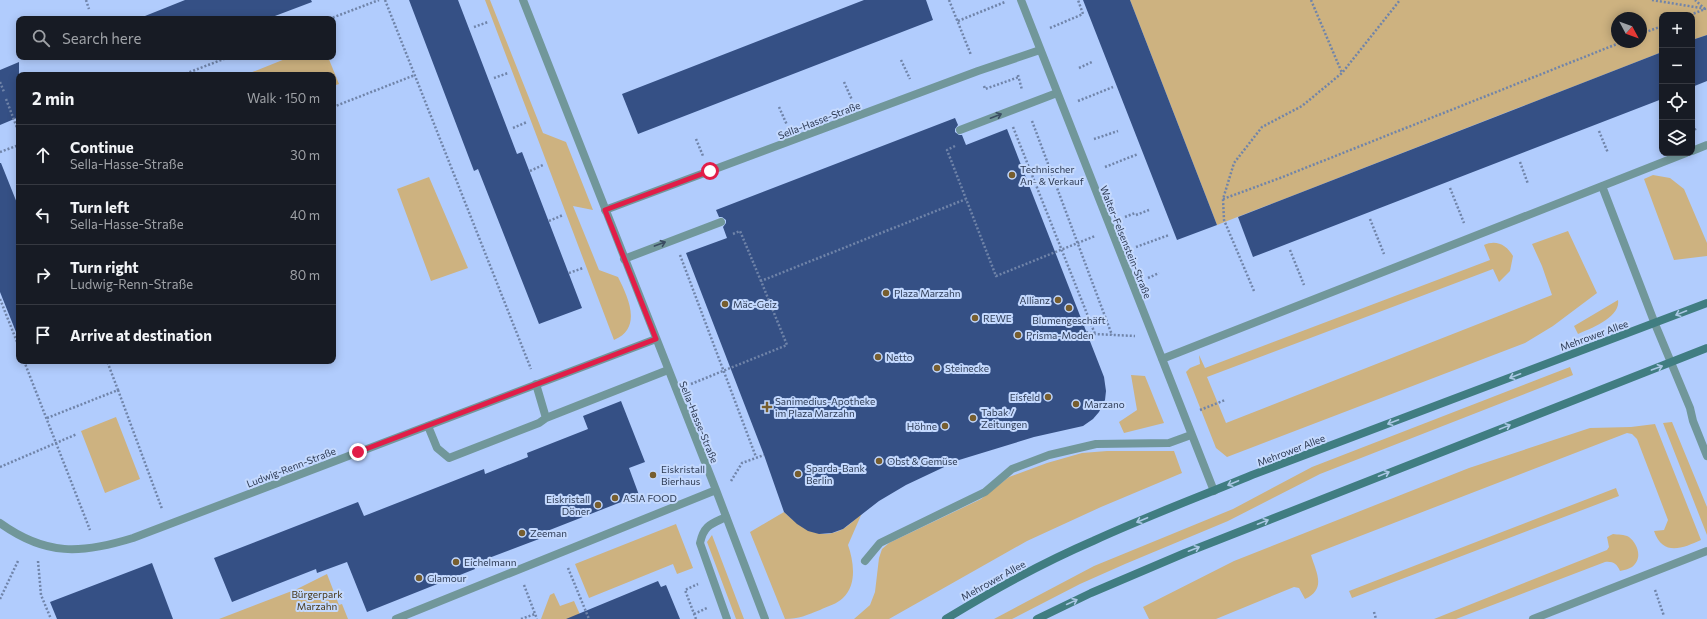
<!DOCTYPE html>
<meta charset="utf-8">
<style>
:root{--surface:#171b24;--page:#20242c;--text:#f1f3f6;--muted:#9ea1a6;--line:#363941}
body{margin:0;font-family:Commissioner,sans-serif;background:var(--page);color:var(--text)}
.controls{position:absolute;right:12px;top:12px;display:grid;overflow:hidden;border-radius:8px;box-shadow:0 2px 10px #0003}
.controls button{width:36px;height:36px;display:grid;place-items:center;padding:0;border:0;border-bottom:1px solid var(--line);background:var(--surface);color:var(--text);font:20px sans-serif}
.compass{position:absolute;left:1611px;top:12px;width:36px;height:36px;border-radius:50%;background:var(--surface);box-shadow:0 2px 10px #0003;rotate:131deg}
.stop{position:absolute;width:12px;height:12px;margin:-9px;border:3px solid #e11d48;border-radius:50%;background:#fff}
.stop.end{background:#e11d48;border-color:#fff;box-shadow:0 1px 4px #0008}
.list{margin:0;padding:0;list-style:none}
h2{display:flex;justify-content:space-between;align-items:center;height:52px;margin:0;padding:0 16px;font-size:17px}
h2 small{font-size:13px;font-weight:400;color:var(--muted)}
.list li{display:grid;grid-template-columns:26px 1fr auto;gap:12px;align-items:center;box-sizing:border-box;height:60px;padding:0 16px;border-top:1px solid var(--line)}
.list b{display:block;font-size:15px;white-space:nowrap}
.list p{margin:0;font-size:13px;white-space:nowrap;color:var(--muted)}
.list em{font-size:13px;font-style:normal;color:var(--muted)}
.icon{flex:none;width:22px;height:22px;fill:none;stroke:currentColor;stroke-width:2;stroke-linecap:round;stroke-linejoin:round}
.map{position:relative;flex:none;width:1707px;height:619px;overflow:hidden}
.search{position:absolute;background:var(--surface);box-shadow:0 2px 10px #0003;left:16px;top:16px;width:320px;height:44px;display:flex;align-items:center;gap:10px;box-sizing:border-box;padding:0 14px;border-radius:8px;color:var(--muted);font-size:15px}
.panel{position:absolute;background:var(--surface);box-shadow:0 2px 10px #0003;left:16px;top:72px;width:320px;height:292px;border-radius:8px}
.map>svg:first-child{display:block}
.green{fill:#cdb280;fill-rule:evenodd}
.building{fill:#355085}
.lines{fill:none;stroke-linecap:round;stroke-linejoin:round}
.path{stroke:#7084a9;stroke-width:2.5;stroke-dasharray:2 2;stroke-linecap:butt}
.lane{stroke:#71979a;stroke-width:8}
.street{stroke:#71979a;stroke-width:8}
.secondary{stroke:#407d81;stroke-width:8}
.oneway{stroke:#3b4d62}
.oneway2{stroke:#aac7e5}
.route{stroke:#e11d48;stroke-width:5}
.poi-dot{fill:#775e2f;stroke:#c4d9fe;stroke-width:1.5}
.labels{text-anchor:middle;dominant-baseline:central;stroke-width:4;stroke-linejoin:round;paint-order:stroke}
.street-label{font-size:10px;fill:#2e3b54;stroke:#c4d9fe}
.poi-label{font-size:10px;fill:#2e3b54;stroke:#c4d9fe;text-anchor:start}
.park-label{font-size:10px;fill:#463616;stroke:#c4d9fe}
</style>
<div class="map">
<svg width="1707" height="619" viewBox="0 0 1707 619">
<rect width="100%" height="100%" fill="#b1ccfd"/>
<path class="green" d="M485 0H490L543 133 566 142 593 210 573 206 599 270 618 277C628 297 643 328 614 340Z
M1130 0H1707V35L1692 40V15H1662V52L1217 225ZM1617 18H1641V42H1617Z
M290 57H328L339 84 333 86V75H245Z
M1653 175 1670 178 1684 189 1707 243V256L1674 260 1644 179Z
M429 177 468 268 431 281 397 189Z
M1568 231 1597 293 1553 326 1525 343 1227 457 1216 448 1186 372 1190 368 1200 364 1199 355 1205 368 1490 260 1484 245C1496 239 1507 245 1513 256L1510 271 1499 282 1493 269 1207 377 1226 423 1552 295 1542 266 1532 244Z
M1618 300C1621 317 1590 329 1578 334L1574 326Z
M1570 367 1573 375 1320 474 1228 521 1125 564 1080 584 1012 619H994L1094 566 1233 509 1312 467Z
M1131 375 1145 376 1164 423 1124 433 1119 422 1137 410Z
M116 417 140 479 105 493 81 431Z
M1672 422 1707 507V535L1663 423Z
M1655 424 1701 540C1683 548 1663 557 1654 531L1664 530 1668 520 1637 439 1632 434 1627 433 1311 555C1316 572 1327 589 1305 599L1299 588 1294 587 1216 619H1149L1143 607 1234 561 1469 468 1590 428 1631 427Z
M1107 451H1174L1182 473 1101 507 1027 541 889 619H854L870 605 875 592 879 558 882 549 889 543 981 499 1009 477 1047 463 1082 453Z
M1616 488 1619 496 1352 598 1349 591Z
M784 512C800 527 819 542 843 529 850 525 856 518 862 513L848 545C854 562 857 585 843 598 837 604 828 606 820 610 807 615 799 619 785 619L750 532Z
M676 524 693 568 677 574 673 564 589 598 575 564Z
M1613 534C1618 535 1624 534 1629 537 1638 544 1643 559 1632 567 1629 569 1624 570 1620 571 1617 564 1613 561 1605 562L1456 619H1434L1607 550 1609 547 1607 537Z
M712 535 744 619H736L707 542Z
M327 574 339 605 342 604 348 619H219L297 589Z
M554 593 560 606 574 601 582 619H541L550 595Z"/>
<path class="building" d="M185 0H311L312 2 267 19H140V18Z
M409 0H458L517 154 522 152 582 308 539 324 478 169 474 171Z
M864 0H926L933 20 638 134 622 94Z
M1083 0H1130L1217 225 1177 240Z
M1707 35V81L1692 87V40Z
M1662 52V99L1253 257 1238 217Z
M19 62V117L0 125V70Z
M955 118 958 125 955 129V132L959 135H962L966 145 1007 129 1104 377 1106 391 1105 400 1099 412 1093 419 1083 426 1034 437 959 460 906 485 879 501 843 529 832 533 819 534 808 531 797 524 784 512 764 455 686 253 727 238 723 227 726 223V220L722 217H719L716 210Z
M0 163H1L19 208V337H18L0 292Z
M621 401 645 462 629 468 639 495 537 535 539 539 473 564 475 569 367 612 347 562 317 573 316 569 232 602 214 558 358 502 364 516 484 469 485 474 528 457 527 453 588 429 583 416Z
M152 563 173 619H57L50 602Z
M658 581 661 587 666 585 680 619H566Z"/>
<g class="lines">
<path class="path" d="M86 0 89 9
M385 0 531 369
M949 0 971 55
M1311 0 1342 73
M1652 0 1707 9
M1690 15 1705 9 1695 0
M329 19 379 0
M958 21 1005 2
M474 27 488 22
M1050 28 1083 14 1078 0
M1641 34 1662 26
M901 60 910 79
M1079 68 1092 62
M182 75 229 57
M1018 75 1022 90
M494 78 508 73
M0 82 4 92
M844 82 852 100
M984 86 985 89 1019 77
M6 99 19 133
M1078 101 1113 87
M333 107 415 75
M779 107 787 125
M1032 121 1112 335
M1692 121 1696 132
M1013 127 1095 334
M513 128 527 122
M1599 131 1608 153
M696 139 703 156
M1094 139 1118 131
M955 146 947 150 996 276 1095 236
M0 152 19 145
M1520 162 1528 184
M1105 167 1138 154
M530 171 543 165
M1450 188 1464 223
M1223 199 1280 178 1622 42
M1136 215 1149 210
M1125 217 1135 213
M1370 219 1384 254
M549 221 563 215
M733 234 740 231 761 281
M1136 247 1169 235
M1290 250 1304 285
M680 255 756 457
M569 273 583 268
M1148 278 1159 273
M1254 291 1224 220 1223 199 1234 163 1262 127 1302 106 1342 73 1400 0
M0 299 19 347
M1086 332 1095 334 1135 336
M24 361 90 530
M691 384 787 345 761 281 966 199
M118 390 162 509
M1200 410 1225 400
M47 418 118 390 107 361
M0 467 77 434
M731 481 742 463 764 455
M38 561 41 595 51 619
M568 568 589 619
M524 585 537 619
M1655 590 1664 616
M0 599 18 561
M1374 612 1376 619
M694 614 707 608
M521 619 535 614
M696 619 685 590 698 584"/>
<path class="lane" d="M960 130 1057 93
M605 210 978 71 1040 50
M624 259 721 222
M536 384 546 418
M428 426 437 448 449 458 539 423 546 418 668 370
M726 517C711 524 704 525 700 543L727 619
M865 561 880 543 985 492 1012 469 1049 455 1096 444 1169 443 1191 435"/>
<path class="street" d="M523 0 716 490 765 619
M1021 0 1214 491
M1692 151 1707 145
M1602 186 1655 324 1690 408 1693 421 1707 456
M1162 359 1686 153
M0 523C46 556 81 554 133 538L656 339
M396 619 716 490
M1533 619 1707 551"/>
<path class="secondary" d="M946 619C993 590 1042 563 1093 541 1145 517 1199 497 1252 475L1707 303
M1037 619 1091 593 1185 553 1707 348"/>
</g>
<defs><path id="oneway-shaft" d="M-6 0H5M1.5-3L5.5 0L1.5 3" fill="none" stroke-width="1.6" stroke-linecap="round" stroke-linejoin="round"/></defs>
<g class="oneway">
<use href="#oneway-shaft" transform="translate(996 116) rotate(-21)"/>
<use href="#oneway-shaft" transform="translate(660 244) rotate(-20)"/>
</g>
<g class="oneway2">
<use href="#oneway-shaft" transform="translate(1681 313) rotate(158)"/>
<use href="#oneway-shaft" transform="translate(1657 368) rotate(-20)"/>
<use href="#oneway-shaft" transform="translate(1515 376) rotate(159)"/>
<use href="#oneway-shaft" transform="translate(1393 422) rotate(159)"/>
<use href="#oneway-shaft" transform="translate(1505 427) rotate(-22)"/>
<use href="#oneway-shaft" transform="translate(1384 474) rotate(-22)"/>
<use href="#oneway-shaft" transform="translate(1233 483) rotate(157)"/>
<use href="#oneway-shaft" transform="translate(1142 520) rotate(157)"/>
<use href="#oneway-shaft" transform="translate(1263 522) rotate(-22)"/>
<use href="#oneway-shaft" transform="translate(1194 549) rotate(-21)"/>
<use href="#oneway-shaft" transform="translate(1072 602) rotate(-25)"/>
</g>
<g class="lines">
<path class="route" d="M358 452 656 339 605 210 710 171"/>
</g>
<g class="poi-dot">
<circle cx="1012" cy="175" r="4"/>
<circle cx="886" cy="293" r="4"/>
<circle cx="1058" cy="300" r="4"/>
<circle cx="725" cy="304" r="4"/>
<circle cx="1069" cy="308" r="4"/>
<circle cx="975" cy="318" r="4"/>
<circle cx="1018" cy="335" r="4"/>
<circle cx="878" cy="357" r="4"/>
<circle cx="937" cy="368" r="4"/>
<circle cx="1048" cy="397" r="4"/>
<circle cx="1076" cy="404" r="4"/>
<path d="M765 401h4v4h4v4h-4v4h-4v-4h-4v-4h4z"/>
<circle cx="973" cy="418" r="4"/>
<circle cx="945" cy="426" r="4"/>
<circle cx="879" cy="461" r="4"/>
<circle cx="798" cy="474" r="4"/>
<circle cx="653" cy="475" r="4"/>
<circle cx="615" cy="498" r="4"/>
<circle cx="598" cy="505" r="4"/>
<circle cx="522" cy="533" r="4"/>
<circle cx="456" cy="562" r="4"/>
<circle cx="419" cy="578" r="4"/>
</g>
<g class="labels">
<g class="street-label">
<text transform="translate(819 120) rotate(-21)">Sella-Hasse-Straße</text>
<text transform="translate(1126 242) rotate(68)">Walter-Felsenstein-Straße</text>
<text transform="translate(1594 335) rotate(-20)">Mehrower Allee</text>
<text transform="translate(699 422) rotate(68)">Sella-Hasse-Straße</text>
<text transform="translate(1291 450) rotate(-21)">Mehrower Allee</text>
<text transform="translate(291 467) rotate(-21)">Ludwig-Renn-Straße</text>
<text transform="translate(993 580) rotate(-29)">Mehrower Allee</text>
</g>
<g class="poi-label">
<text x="1020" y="169">Technischer<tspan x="1020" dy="12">An- &amp; Verkauf</tspan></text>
<text x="894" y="293">Plaza Marzahn</text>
<text x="1050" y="300" text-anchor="end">Allianz</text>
<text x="733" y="304">Mäc-Geiz</text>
<text x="983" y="318">REWE</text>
<text x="1069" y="320" text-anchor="middle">Blumengeschäft</text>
<text x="1026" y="335">Prisma-Moden</text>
<text x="886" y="357">Netto</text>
<text x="945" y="368">Steinecke</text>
<text x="1040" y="397" text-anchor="end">Eisfeld</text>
<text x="775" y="401">Sanimedius-Apotheke<tspan x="775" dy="12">im Plaza Marzahn</tspan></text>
<text x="1084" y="404">Marzano</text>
<text x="981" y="412">Tabak /<tspan x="981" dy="12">Zeitungen</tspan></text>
<text x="937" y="426" text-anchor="end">Höhne</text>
<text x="887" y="461">Obst &amp; Gemüse</text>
<text x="806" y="468">Sparda-Bank<tspan x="806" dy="12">Berlin</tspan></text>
<text x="661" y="469">Eiskristall<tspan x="661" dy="12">Bierhaus</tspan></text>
<text x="623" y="498">ASIA FOOD</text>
<text x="590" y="499" text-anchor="end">Eiskristall<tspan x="590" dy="12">Döner</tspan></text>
<text x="530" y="533">Zeeman</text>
<text x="464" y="562">Eichelmann</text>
<text x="427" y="578">Glamour</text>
</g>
<g class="park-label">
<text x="317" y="594">Bürgerpark<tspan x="317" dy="12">Marzahn</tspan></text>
</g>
</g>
</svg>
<div class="controls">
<button>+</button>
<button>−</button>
<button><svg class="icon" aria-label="locate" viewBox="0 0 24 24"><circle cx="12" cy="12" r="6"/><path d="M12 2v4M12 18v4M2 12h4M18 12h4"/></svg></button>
<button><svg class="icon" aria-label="layers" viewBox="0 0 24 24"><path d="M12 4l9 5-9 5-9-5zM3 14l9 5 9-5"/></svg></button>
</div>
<svg class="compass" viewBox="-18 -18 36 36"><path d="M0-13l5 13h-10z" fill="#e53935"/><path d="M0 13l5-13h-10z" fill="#9ea1a6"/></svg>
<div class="stop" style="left:710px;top:171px"></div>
<div class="stop end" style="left:358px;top:452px"></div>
<div class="search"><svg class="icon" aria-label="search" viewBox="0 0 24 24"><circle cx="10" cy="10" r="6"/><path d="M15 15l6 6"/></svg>Search here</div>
<section class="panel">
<h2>2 min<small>Walk · 150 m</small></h2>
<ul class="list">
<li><svg class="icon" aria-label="ahead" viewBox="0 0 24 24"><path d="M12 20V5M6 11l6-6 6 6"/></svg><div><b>Continue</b><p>Sella-Hasse-Straße</p></div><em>30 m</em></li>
<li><svg class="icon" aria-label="left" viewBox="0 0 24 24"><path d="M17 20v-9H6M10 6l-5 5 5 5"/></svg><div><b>Turn left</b><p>Sella-Hasse-Straße</p></div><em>40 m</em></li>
<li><svg class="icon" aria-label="right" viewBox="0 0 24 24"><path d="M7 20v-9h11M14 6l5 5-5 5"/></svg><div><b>Turn right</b><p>Ludwig-Renn-Straße</p></div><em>80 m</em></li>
<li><svg class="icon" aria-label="arrive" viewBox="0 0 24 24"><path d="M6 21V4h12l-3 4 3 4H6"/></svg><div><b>Arrive at destination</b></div></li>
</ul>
</section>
</div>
